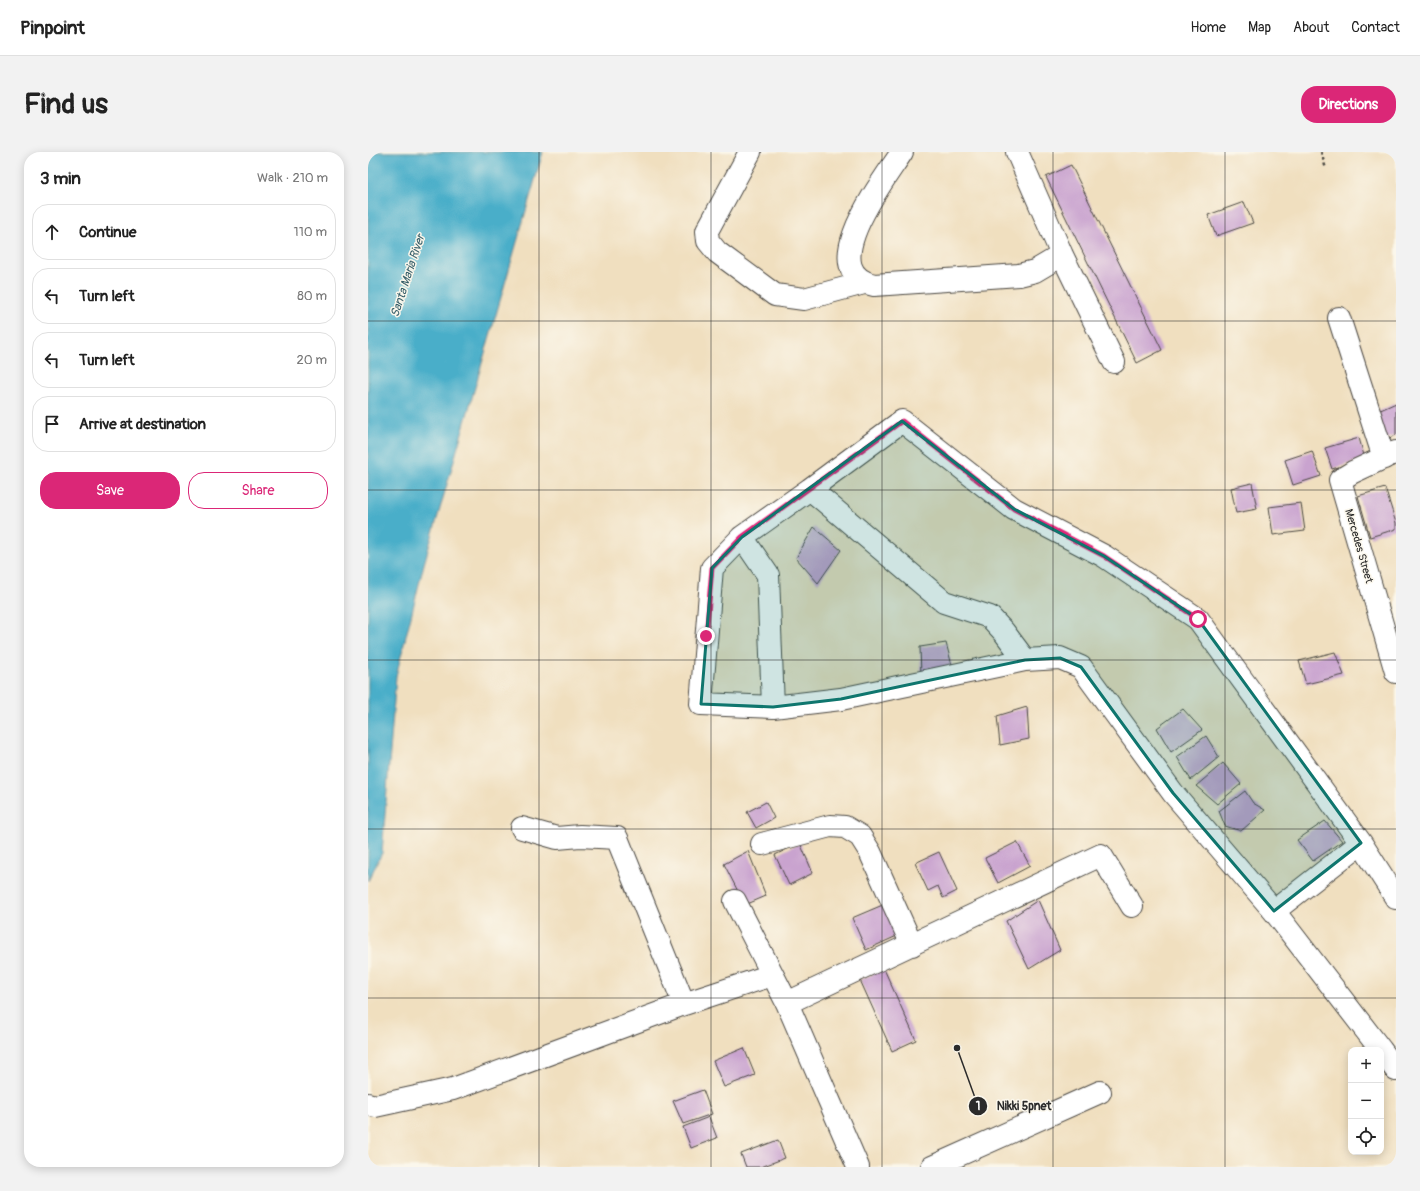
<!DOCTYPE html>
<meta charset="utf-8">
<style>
:root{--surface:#fff;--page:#f2f2f2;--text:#222;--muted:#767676;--line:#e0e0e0;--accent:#db2777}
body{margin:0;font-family:Pangolin,sans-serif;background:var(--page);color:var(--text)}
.controls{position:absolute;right:12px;bottom:12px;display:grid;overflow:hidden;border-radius:8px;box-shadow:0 2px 10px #0003}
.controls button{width:36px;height:36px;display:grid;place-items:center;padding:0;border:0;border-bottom:1px solid var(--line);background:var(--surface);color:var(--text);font:20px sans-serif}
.stop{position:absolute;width:12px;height:12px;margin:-9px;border:3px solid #db2777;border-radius:50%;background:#fff}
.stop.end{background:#db2777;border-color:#fff;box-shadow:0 1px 4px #0008}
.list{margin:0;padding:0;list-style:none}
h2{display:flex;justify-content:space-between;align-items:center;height:52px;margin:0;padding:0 16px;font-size:17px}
h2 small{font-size:13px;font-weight:400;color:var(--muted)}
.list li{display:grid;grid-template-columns:26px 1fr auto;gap:12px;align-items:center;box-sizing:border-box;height:56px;margin:0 8px 8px;padding:0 8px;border:1px solid var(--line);border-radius:16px}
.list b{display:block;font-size:15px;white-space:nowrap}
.list em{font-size:13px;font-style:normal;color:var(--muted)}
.actions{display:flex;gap:8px;padding:12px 16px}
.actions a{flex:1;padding:9px 0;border:1px solid var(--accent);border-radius:16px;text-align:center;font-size:14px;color:var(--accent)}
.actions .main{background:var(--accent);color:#fff}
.icon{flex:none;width:22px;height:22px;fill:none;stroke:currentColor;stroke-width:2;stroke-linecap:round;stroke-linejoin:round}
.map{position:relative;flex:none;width:1028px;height:1015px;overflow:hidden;border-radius:16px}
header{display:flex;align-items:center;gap:24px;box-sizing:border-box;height:56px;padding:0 20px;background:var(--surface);border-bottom:1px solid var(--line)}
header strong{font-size:19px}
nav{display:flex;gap:22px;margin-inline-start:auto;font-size:14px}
.intro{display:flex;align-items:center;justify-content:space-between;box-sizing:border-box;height:96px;padding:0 24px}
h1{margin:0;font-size:28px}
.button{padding:10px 18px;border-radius:16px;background:var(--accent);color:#fff;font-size:14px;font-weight:700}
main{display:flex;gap:24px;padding:0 24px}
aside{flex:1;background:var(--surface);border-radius:16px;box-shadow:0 2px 10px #0003}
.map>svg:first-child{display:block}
.water{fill:#49aec9;stroke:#3a6c7a}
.building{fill:#c9a3cf}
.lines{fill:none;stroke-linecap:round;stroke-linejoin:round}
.minor-casing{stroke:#494641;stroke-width:24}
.path{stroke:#494641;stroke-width:2.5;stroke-dasharray:3 3;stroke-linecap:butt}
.minor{stroke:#fff;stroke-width:22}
.route{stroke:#db2777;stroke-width:5}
.marked{fill:#0f766e;fill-opacity:0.2;stroke:#0f766e;stroke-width:3;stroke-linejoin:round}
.grid{fill:none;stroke:#2b2b2b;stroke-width:1;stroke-opacity:0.55}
.labels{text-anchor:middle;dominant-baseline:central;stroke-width:3;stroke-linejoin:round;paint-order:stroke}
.street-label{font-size:11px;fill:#2b2b2b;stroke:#fbf7ec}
.water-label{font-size:12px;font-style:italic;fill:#375f6a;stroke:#fbf7ec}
.leader{fill:none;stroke:#2b2b2b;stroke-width:1.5}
.callout-dot{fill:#2b2b2b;stroke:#fbf7ec;stroke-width:1.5}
.mark-label{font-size:12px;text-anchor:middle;font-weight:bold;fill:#fff}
.callout-label{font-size:12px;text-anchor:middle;font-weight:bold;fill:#2b2b2b;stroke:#fbf7ec;stroke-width:3;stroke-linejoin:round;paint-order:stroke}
</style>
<header>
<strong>Pinpoint</strong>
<nav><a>Home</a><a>Map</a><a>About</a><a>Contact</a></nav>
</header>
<div class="intro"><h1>Find us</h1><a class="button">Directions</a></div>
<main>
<aside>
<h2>3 min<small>Walk · 210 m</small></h2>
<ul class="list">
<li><svg class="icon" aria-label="ahead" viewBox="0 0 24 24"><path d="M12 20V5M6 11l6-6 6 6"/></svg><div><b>Continue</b></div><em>110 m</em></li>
<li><svg class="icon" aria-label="left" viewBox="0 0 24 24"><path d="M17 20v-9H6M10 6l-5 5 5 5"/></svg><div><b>Turn left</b></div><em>80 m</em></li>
<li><svg class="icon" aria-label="left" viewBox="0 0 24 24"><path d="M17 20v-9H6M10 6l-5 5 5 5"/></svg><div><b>Turn left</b></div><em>20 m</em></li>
<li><svg class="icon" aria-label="arrive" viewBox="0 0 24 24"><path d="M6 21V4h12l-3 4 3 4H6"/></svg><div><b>Arrive at destination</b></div></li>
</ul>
<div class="actions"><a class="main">Save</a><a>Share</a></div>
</aside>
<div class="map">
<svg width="1028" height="1015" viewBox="0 0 1028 1015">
<rect width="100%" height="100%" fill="#fbf7ec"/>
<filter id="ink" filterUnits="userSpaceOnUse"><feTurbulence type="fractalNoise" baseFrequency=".025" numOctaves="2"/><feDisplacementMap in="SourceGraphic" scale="8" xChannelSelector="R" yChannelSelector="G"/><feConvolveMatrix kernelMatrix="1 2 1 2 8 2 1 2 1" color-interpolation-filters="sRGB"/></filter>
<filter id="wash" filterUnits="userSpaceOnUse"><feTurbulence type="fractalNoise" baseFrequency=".012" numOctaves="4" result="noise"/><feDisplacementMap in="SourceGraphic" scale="16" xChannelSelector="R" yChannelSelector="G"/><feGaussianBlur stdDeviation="0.9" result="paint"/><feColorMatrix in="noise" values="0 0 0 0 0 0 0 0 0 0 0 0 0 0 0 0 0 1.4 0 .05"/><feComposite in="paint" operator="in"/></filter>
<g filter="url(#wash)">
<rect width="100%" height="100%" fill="#f0dfbf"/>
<path class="water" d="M0 0H175L56 412 28 524 14 701 0 729Z"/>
<g id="blocks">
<path class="building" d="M703 13 794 198 769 211 678 25Z
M876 50 885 71 848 84 840 63Z
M1028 251V283L1017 288 1006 261Z
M991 286 997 307 964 317 957 296Z
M944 299 953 324 925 333 917 308Z
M884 331 889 357 868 361 863 336Z
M1017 336 1028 371V377L1002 385 990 344Z
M933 351 937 379 905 383 901 355Z
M446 375 473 398 450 431 428 406Z
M578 491 585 517 553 523 552 495Z
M967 500 976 523 938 532 931 509Z
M659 555 661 587 632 593 629 564Z
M815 557 834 578 803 600 789 576Z
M838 584 851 605 823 628 809 605Z
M855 611 873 632 849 652 828 634Z
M877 639 885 651 897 658 873 679 857 674 851 659Z
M398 650 406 666 388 676 379 660Z
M957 669 974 689 945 709 929 688Z
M649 690 662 714 630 731 617 706Z
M432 691 445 721 421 733 407 703Z
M380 699 398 744 377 753 356 712Z
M571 700 589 739 575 746 570 734 560 739 547 711Z
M670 748 692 798 661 817 638 769Z
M517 752 531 783 498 798 484 766Z
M516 817 548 888 524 899 492 828Z
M376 896 387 923 356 935 345 909Z
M335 938 344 962 315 972 305 949Z
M341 965 349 986 323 996 315 975Z
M410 988 417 1006 393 1015H378L373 1002Z"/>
</g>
</g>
<g filter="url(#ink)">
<use href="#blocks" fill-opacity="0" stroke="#494641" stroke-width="1"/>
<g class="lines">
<defs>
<path id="minor" d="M382 0 339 79 340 89 349 100 407 143 436 147 496 131
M534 0C517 27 444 119 506 133L651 123 667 119 694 103
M649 0 694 103 746 210
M971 166 1016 306
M1028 300 985 320 972 328 1028 520
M442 337 374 385 344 416 333 552 405 555 473 547 657 508 692 506 713 515 805 641 906 759 1013 898
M374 385 400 423 405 555
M657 508 636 480 622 465 576 450 442 337 534 269 646 357 736 404 830 467 993 691 1028 746
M154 676 189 686 212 684 249 686 316 852
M394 692 462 674 477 675 492 684 502 700 544 793
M367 749 419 851
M906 759 993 691
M1013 898 1028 918
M0 952 7 954 85 937 316 852 404 823
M490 1015 419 851 733 703 764 754
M564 1015 732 940"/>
</defs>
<use href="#minor" class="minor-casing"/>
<path class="path" d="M953 0 958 17"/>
<use href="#minor" class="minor"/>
</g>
</g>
<g class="lines" filter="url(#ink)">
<path class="route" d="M338 484 344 416 374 385 534 269 646 357 736 404 830 467"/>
</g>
<path class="marked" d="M534 269 646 357 736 404 830 467 993 691 906 759 805 641 713 515 692 506 657 508 473 547 405 555 333 552 344 416 374 385Z"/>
<path class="grid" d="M171 0V1015M343 0V1015M514 0V1015M685 0V1015M857 0V1015M0 169H1028M0 338H1028M0 508H1028M0 677H1028M0 846H1028"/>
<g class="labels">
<g class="street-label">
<text transform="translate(991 394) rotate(74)">Mercedes Street</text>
</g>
<g class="water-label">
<text transform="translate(40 124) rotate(-72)">Santa Maria River</text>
</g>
</g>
<path class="leader" d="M589 896L610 954"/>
<g class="callout-dot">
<circle cx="589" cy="896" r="4"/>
<circle cx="610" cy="954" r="10"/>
</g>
<g class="mark-label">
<text x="610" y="958">1</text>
</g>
<g class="callout-label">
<text x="656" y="958">Nikki 5pnet</text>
</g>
</svg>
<div class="controls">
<button>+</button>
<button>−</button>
<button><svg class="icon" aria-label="locate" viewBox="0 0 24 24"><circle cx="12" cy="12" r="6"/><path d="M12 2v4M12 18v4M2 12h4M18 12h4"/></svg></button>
</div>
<div class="stop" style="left:830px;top:467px"></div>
<div class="stop end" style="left:338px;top:484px"></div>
</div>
</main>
